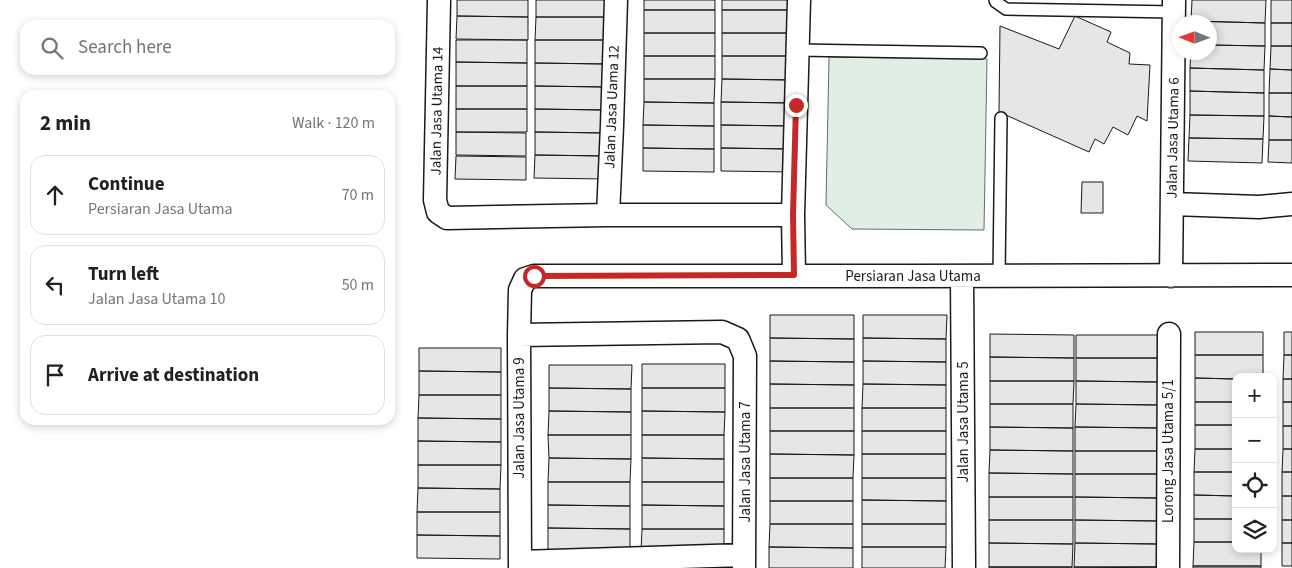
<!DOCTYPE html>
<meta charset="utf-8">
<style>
:root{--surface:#fff;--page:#f2f2f2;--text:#202124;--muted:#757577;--line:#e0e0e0}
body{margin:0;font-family:"Source Sans 3",sans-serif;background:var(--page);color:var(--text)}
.controls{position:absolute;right:15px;bottom:15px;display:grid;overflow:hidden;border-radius:10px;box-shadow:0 2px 8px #0003}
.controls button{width:45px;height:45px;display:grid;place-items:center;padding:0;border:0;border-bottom:1px solid var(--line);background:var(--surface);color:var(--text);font:25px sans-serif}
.compass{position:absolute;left:1172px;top:15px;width:45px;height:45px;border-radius:50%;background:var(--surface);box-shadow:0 2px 8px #0003;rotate:271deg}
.stop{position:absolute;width:15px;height:15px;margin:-11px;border:4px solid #c62828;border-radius:50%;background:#fff}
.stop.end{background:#c62828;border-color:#fff;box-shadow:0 1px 5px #0008}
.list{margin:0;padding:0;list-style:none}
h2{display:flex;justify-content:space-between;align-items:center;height:65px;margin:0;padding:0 20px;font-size:21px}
h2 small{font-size:16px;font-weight:400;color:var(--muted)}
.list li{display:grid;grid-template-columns:32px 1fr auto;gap:15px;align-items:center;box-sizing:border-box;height:80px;margin:0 10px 10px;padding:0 10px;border:1px solid var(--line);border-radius:15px}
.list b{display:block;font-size:19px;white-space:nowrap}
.list p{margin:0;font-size:16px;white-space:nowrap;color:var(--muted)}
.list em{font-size:16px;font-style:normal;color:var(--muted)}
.icon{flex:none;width:28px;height:28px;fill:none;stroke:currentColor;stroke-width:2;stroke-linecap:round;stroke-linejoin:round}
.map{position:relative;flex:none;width:1292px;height:568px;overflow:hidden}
.search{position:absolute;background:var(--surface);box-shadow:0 2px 8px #0003;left:20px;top:20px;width:375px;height:55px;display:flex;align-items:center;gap:12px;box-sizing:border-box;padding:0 18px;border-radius:15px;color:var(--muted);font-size:19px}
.panel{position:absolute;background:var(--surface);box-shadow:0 2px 8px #0003;left:20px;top:90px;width:375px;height:335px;border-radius:15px}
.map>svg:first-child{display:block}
.green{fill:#e0efe3;stroke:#6a6a6a}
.building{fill:#e6e6e6;stroke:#1a1a1a}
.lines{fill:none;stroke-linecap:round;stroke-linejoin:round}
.lane-casing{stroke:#1a1a1a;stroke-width:14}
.street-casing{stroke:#1a1a1a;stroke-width:25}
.lane{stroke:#fff;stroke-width:11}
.street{stroke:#fff;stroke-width:22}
.route{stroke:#c62828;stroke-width:6}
.labels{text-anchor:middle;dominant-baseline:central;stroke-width:4;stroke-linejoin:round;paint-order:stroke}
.street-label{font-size:15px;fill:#1a1a1a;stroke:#fff}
</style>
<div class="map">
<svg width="1292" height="568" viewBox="0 0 1292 568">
<rect width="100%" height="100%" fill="#fff"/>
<path class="green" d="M829 57 987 59 984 230 852 229 826 205Z"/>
<path class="building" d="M457 0H528V17L457 16Z
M536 0H606V17H536Z
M644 0H715V10H644Z
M722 0H793V10H722Z
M1192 0H1266L1265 23 1191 21Z
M1271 0H1292V23H1271Z
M644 10H715V33H644Z
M722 10H793V33H722Z
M457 16 528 17V40L456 39Z
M1075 16 1111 32 1107 42 1130 53 1129 64 1150 65 1147 121 1137 116 1128 135 1113 127 1104 144 1095 139 1089 152 999 112 1000 26 1059 49Z
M536 17H606L607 40H535Z
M1191 21 1265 23V46L1210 45V22H1191Z
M1271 23H1292V46H1271Z
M644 33H715V56H644Z
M722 33H793L792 56H722Z
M456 40H527V63L456 62Z
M535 40H607L606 64 535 63Z
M1210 45 1265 46 1264 70 1190 68 1191 52H1210Z
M1271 46H1292V70L1270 69Z
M644 56H715V79H644Z
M722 56H792V80L722 79Z
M456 62 527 63V86H456Z
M535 63 606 64V87L535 86Z
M1190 68 1264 70V93L1190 91Z
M1270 69 1292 70V93H1269Z
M644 79H715L714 103 644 102Z
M722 79 792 80V103L721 102Z
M456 86H527V109H456Z
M535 86 606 87V110L535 109Z
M1190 91 1264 93V116L1190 115Z
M1269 93H1292V117L1269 116Z
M644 102 714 103V126L643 125Z
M721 102 792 103V126L721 125Z
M456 109H527V132H456Z
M535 109 606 110V133L535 132Z
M1190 115 1264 116 1263 139 1189 138Z
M1269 116 1292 117V140H1269Z
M643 125 714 126V149L643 148Z
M721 125 792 126V149L721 148Z
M456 132 526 133V156L456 155Z
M535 132 606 133 605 156 535 155Z
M1189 138 1263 139 1262 163 1188 161Z
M1269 140H1292V163L1268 162Z
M643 148 714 149V172L643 171Z
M721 148 792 149V172L721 171Z
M535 155 605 156V179L534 178Z
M456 156 526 157V180L455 179Z
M1082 182H1103V213H1081Z
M770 315H854V339L770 338Z
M863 315H947L946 339 863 338Z
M1195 332H1263V355H1195Z
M1284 332H1292V355H1284Z
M990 334 1074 335V358L990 357Z
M1076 335H1160L1159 358H1076Z
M770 338 854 339V362L770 361Z
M863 338 946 339V362L863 361Z
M419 348H501V372L419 371Z
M1195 355H1263V377H1236V379L1195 378Z
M1284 355H1292V379H1283Z
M990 357 1074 358V381H990Z
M1076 358H1159V382L1076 381Z
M770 361 854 362V385L770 384Z
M863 361 946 362V385L863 384Z
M642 364H725V388H642Z
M549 365H632L631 389 549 388Z
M419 371 501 372V395H419Z
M1195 378 1236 379V402H1195Z
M1283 379H1292V402H1283Z
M990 381H1074L1073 404H990Z
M1076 381 1159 382V405L1076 404Z
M770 384 854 385V408H770Z
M863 384 946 385V408H862Z
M549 388 631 389V412L549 411Z
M642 388H725V412L642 411Z
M419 395H501V419L418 418Z
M1195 402H1236V425H1195Z
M1283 402H1292V426H1283Z
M990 404H1073V428L990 427Z
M1076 404 1159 405V428L1075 427Z
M770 408H854V431H770Z
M862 408H946V431H862Z
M549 411 631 412V435H548Z
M642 411 725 412 724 435H642Z
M418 418 501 419V442L418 441Z
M1195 425H1236V449H1195Z
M1283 426H1292V449H1283Z
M990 427 1073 428V451L990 450Z
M1075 427 1159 428V451H1075Z
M770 431H854V455L770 454Z
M862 431H946V454H862Z
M548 435H631V459L549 458Z
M642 435H724V459L642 458Z
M418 441 501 442V465H418Z
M1195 449H1236V472H1194Z
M1283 449H1292V472H1282Z
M990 450 1073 451V474L989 473Z
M1075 451H1159V474H1075Z
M770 454 854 455 853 478H770Z
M862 454H946V478H862Z
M549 458 631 459 630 482H548Z
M642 458 724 459V482H642Z
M418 465H501L500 489 418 488Z
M1194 472H1236V496L1194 495Z
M1282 472H1292V496H1282Z
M989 473 1073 474V497H989Z
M1075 474H1159V498L1075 497Z
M770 478H853V501H770Z
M862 478H946V501L862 500Z
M548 482H630V506L548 505Z
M642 482H724V506L642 505Z
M418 488 500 489V512H417Z
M1194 495 1236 496V519H1194Z
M1282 496H1292V520H1282Z
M989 497H1073V520H989Z
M1075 497 1159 498 1158 521 1075 520Z
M862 500 946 501V524H862Z
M770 501H853V524H770Z
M548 505 630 506V529L548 528Z
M642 505 724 506V529H642Z
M417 512H500V536L417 535Z
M1194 519H1236V542H1194Z
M989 520H1073V544L989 543Z
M1075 520 1158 521V544L1075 543Z
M1282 520H1292V543H1282Z
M770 524H853V548L769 547Z
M862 524H946V547H862Z
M548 528 630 529V552H548Z
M642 529H724V553L641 552Z
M417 535 500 536V559L417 558Z
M1194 542H1236V549H1261V566H1193Z
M989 543 1073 544 1072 567H989Z
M1075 543 1158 544V567H1074Z
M1282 543H1292V566H1282Z
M769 547 853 548V568H769Z
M862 547H946L945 568H862Z
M1193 566H1261V568H1193Z
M989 567H1072V568H989Z
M1074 567H1158L1074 568Z"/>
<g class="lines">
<defs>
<path id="lane" d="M995 0 996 2 1006 9 1174 12
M797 50 981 53
M999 276 1001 118"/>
<path id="street" d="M439 0 435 200 438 212 447 218 608 215H793
M1172 204 1259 207 1292 204
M608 215 612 126 616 0
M794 275 793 215 799 0
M1171 276 1174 0
M962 277 964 568
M519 335 722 332 738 339 745 356 744 568
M520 562 744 555
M520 568 519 335 520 290 525 279 534 276C787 276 1039 276 1292 275
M1168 568 1169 334"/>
</defs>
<use href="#lane" class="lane-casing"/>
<use href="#street" class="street-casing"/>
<use href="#lane" class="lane"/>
<use href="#street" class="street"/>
</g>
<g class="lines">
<path class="route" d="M534 276 794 275 793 215 796 105"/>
</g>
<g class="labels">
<g class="street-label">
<text transform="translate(612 107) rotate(-88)">Jalan Jasa Uama 12</text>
<text transform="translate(437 111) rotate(-89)">Jalan Jasa Utama 14</text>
<text transform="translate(1173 138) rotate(-89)">Jalan Jasa Utama 6</text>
<text x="913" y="276">Persiaran Jasa Utama</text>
<text transform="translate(519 418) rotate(-90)">Jalan Jasa Utama 9</text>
<text transform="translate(963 422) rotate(-90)">Jalan Jasa Utama 5</text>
<text transform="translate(1168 451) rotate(-90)">Lorong Jasa Utama 5/1</text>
<text transform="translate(745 462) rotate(-90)">Jalan Jasa Utama 7</text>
</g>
</g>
</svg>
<div class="controls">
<button>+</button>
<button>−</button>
<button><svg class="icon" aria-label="locate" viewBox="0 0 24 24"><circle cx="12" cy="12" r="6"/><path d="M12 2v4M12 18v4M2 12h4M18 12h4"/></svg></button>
<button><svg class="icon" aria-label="layers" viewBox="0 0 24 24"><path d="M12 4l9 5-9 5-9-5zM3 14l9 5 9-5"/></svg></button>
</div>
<svg class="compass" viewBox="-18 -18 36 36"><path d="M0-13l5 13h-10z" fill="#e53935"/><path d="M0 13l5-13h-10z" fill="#757577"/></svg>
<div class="stop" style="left:534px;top:276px"></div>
<div class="stop end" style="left:796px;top:105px"></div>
<div class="search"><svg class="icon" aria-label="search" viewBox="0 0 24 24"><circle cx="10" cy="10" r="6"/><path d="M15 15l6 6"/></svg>Search here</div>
<section class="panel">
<h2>2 min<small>Walk · 120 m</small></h2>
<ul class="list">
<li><svg class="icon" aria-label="ahead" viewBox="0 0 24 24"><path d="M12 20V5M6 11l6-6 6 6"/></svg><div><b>Continue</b><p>Persiaran Jasa Utama</p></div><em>70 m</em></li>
<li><svg class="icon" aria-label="left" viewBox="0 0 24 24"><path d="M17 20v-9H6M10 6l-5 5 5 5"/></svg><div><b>Turn left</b><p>Jalan Jasa Utama 10</p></div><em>50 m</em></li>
<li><svg class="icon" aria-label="arrive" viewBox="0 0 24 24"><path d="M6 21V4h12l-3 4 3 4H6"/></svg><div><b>Arrive at destination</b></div></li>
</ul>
</section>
</div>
